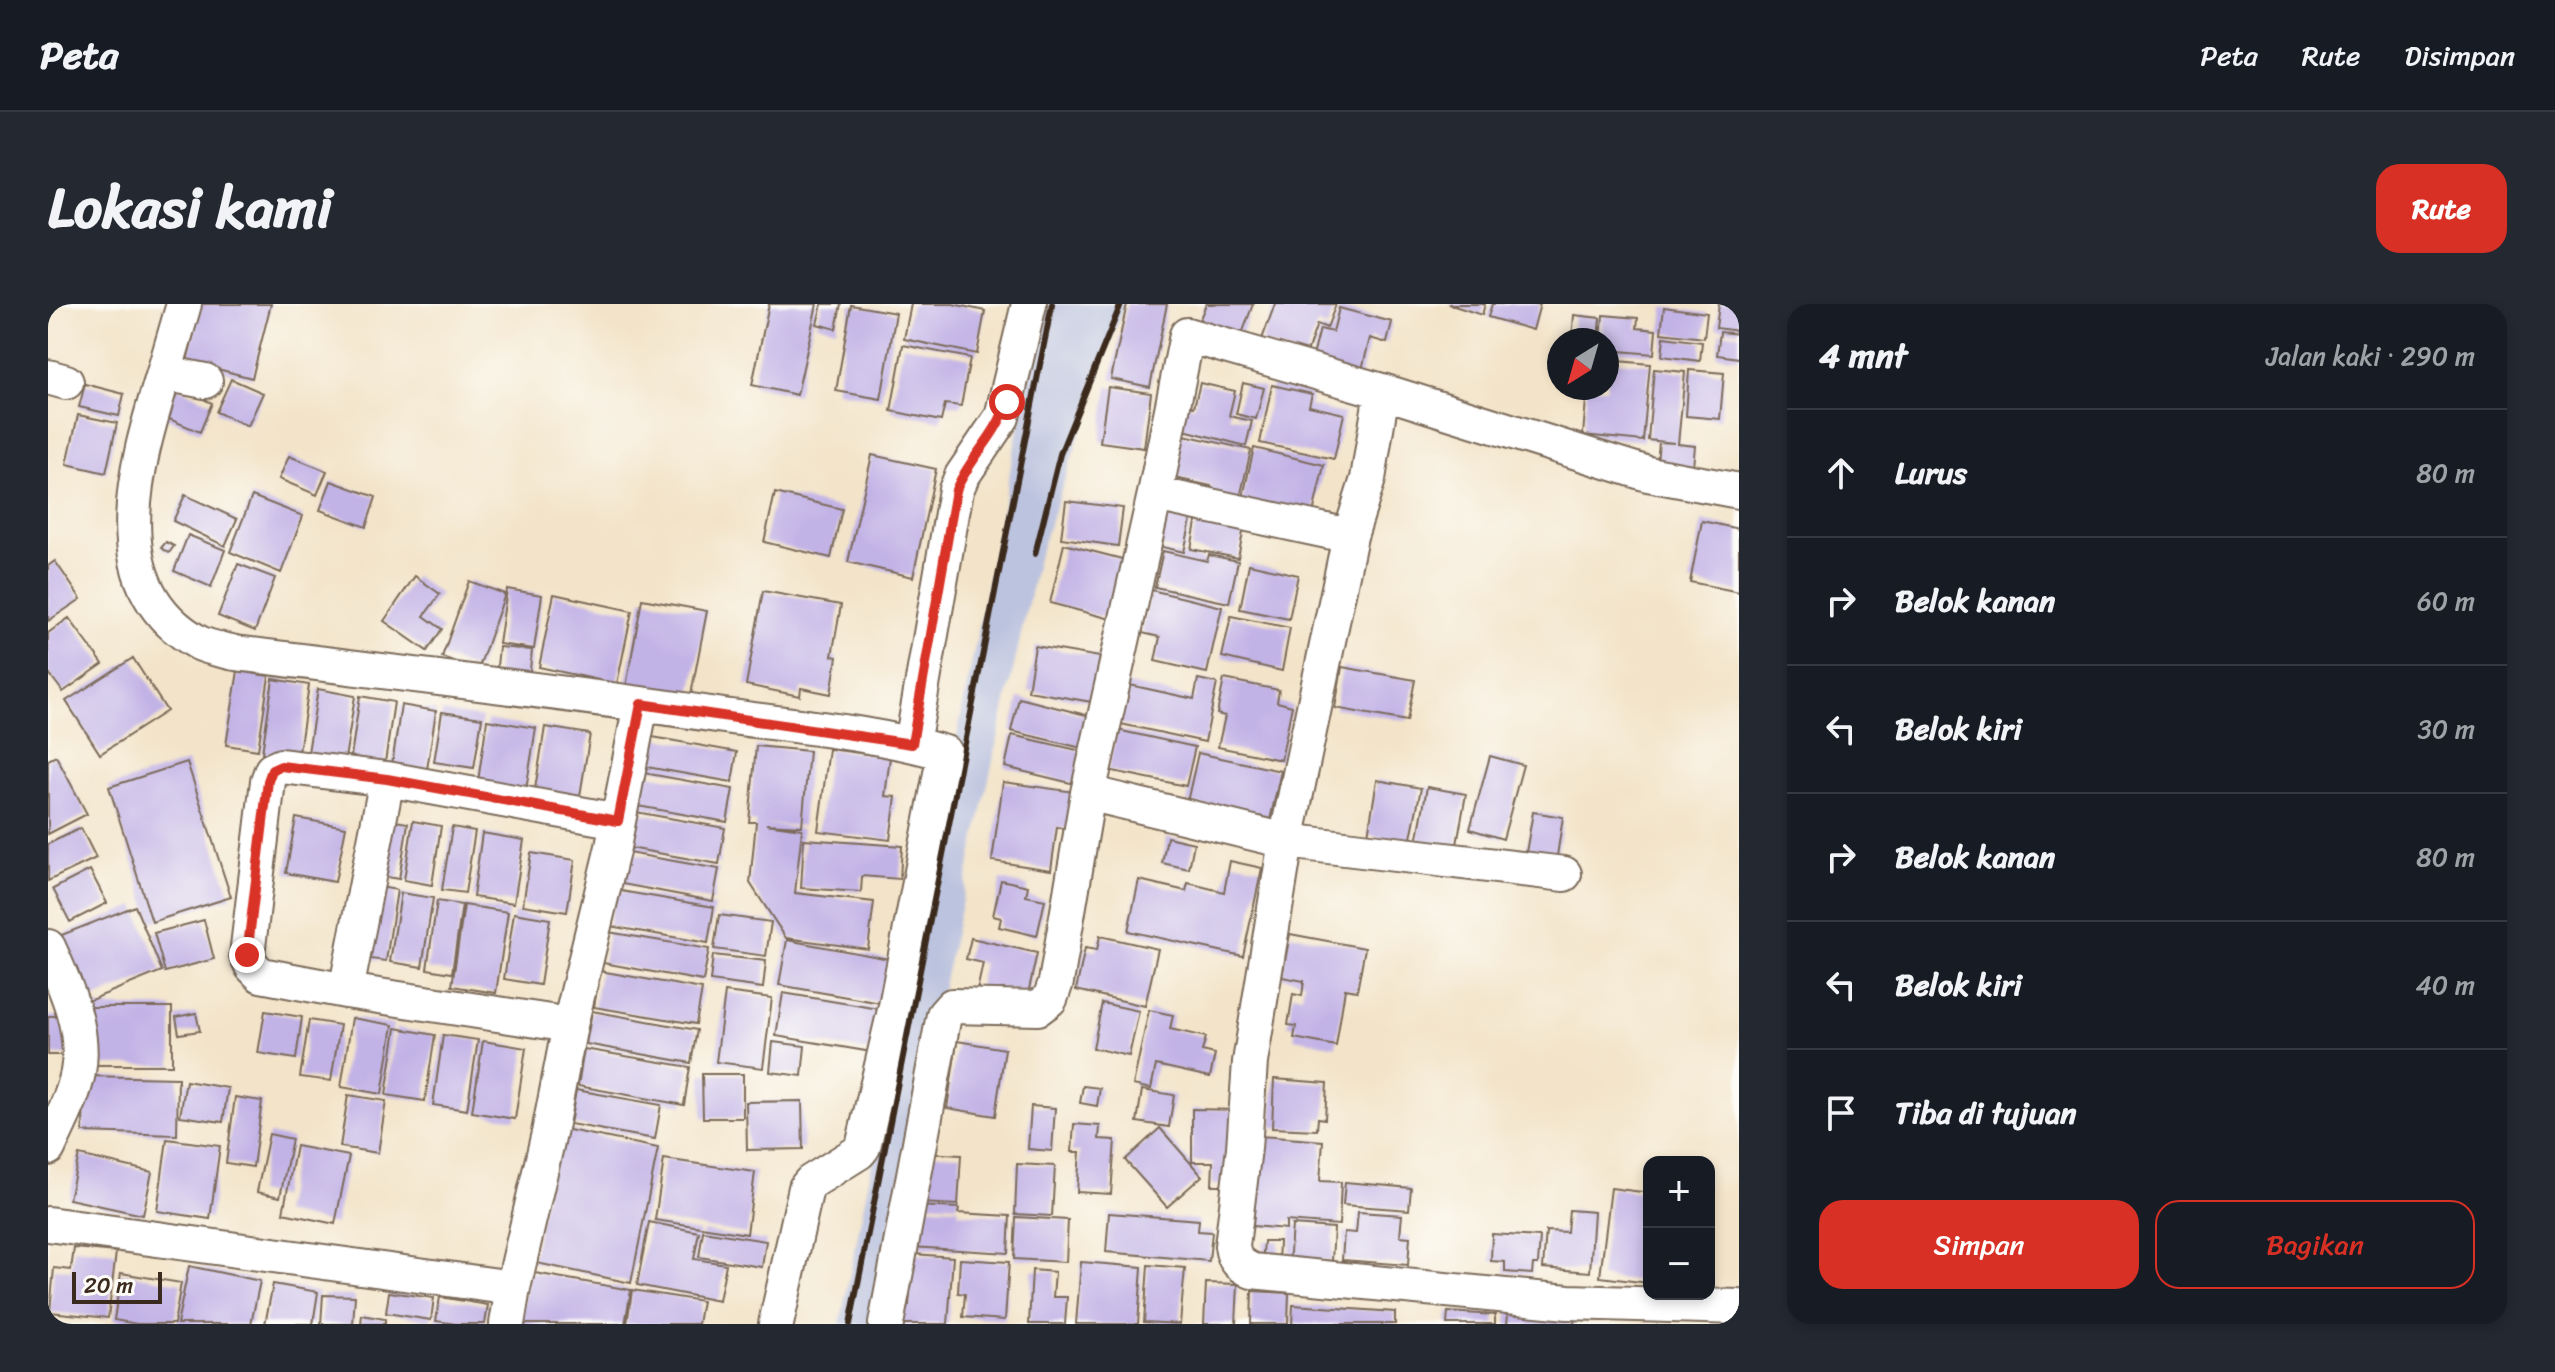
<!DOCTYPE html>
<html lang="id">
<meta charset="utf-8">
<style>
:root{--surface:#171b24;--page:#242831;--text:#f1f3f6;--muted:#9ea1a6;--line:#363941;--accent:#d93025}
body{margin:0;font-family:Sriracha,sans-serif;background:var(--page);color:var(--text)}
.controls{position:absolute;right:24px;bottom:24px;display:grid;overflow:hidden;border-radius:16px;box-shadow:0 4px 12px #0003}
.controls button{width:72px;height:72px;display:grid;place-items:center;padding:0;border:0;border-bottom:2px solid var(--line);background:var(--surface);color:var(--text);font:40px sans-serif}
.compass{position:absolute;left:1499px;top:24px;width:72px;height:72px;border-radius:50%;background:var(--surface);box-shadow:0 4px 12px #0003;rotate:217deg}
.scale{position:absolute;left:24px;bottom:20px;width:90px;box-sizing:border-box;padding-left:8px;border:4px solid #3b2a1e;border-top:0;font-size:22px;line-height:28px;white-space:nowrap;color:#3b2a1e;-webkit-text-stroke:6px #fdfcf7;paint-order:stroke}
.stop{position:absolute;width:24px;height:24px;margin:-18px;border:6px solid #d93025;border-radius:50%;background:#fff}
.stop.end{background:#d93025;border-color:#fff;box-shadow:0 2px 8px #0008}
.list{margin:0;padding:0;list-style:none}
h2{display:flex;justify-content:space-between;align-items:center;height:104px;margin:0;padding:0 32px;font-size:34px}
h2 small{font-size:26px;font-weight:400;color:var(--muted)}
.list li{display:grid;grid-template-columns:52px 1fr auto;gap:24px;align-items:center;box-sizing:border-box;height:128px;padding:0 32px;border-top:2px solid var(--line)}
.list b{display:block;font-size:30px;white-space:nowrap}
.list em{font-size:26px;font-style:normal;color:var(--muted)}
.actions{display:flex;gap:16px;padding:24px 32px}
.actions a{flex:1;padding:18px 0;border:2px solid var(--accent);border-radius:24px;text-align:center;font-size:28px;color:var(--accent)}
.actions .main{background:var(--accent);color:#fff}
.icon{flex:none;width:44px;height:44px;fill:none;stroke:currentColor;stroke-width:2;stroke-linecap:round;stroke-linejoin:round}
.map{position:relative;flex:none;width:1691px;height:1020px;overflow:hidden;border-radius:24px}
header{display:flex;align-items:center;gap:48px;box-sizing:border-box;height:112px;padding:0 40px;background:var(--surface);border-bottom:2px solid var(--line)}
header strong{font-size:38px}
nav{display:flex;gap:44px;margin-inline-start:auto;font-size:28px}
.intro{display:flex;align-items:center;justify-content:space-between;box-sizing:border-box;height:192px;padding:0 48px}
h1{margin:0;font-size:56px}
.button{padding:20px 36px;border-radius:24px;background:var(--accent);color:#fff;font-size:28px;font-weight:700}
main{display:flex;gap:48px;padding:0 48px}
aside{flex:1;background:var(--surface);border-radius:24px;box-shadow:0 4px 12px #0003}
.map>svg:first-child{display:block}
.industrial{fill:#bcc3de}
.building{fill:#c2b3e6}
.lines{fill:none;stroke-linecap:round;stroke-linejoin:round}
.minor-casing{stroke:#7b6b5a;stroke-width:38}
.minor{stroke:#fff;stroke-width:34}
.rail{stroke:#3b2a1e;stroke-width:6}
.route{stroke:#d93025;stroke-width:10}
</style>
<header>
<strong>Peta</strong>
<nav><a>Peta</a><a>Rute</a><a>Disimpan</a></nav>
</header>
<div class="intro"><h1>Lokasi kami</h1><a class="button">Rute</a></div>
<main>
<div class="map">
<svg width="1691" height="1020" viewBox="0 0 1691 1020">
<rect width="100%" height="100%" fill="#fdfcf7"/>
<filter id="ink" filterUnits="userSpaceOnUse"><feTurbulence type="fractalNoise" baseFrequency=".0125" numOctaves="2"/><feDisplacementMap in="SourceGraphic" scale="16" xChannelSelector="R" yChannelSelector="G"/><feConvolveMatrix kernelMatrix="1 2 1 2 8 2 1 2 1" color-interpolation-filters="sRGB"/></filter>
<filter id="wash" filterUnits="userSpaceOnUse"><feTurbulence type="fractalNoise" baseFrequency=".006" numOctaves="4" result="noise"/><feDisplacementMap in="SourceGraphic" scale="32" xChannelSelector="R" yChannelSelector="G"/><feGaussianBlur stdDeviation="1.8" result="paint"/><feColorMatrix in="noise" values="0 0 0 0 0 0 0 0 0 0 0 0 0 0 0 0 0 1.4 0 .05"/><feComposite in="paint" operator="in"/></filter>
<g filter="url(#wash)">
<rect width="100%" height="100%" fill="#f3e4c9"/>
<path class="industrial" d="M995 0H1076L990 254 820 1020H792Z"/>
<g id="blocks">
<path class="building" d="M153 0H223L204 74 139 57Z
M721 0H769L749 91 704 81Z
M774 0H793L788 25 769 20Z
M863 0H905L937 7 929 50 856 35Z
M1079 0H1119L1102 83 1063 75Z
M1158 0H1205L1193 33 1151 17Z
M1227 0H1288L1279 24 1269 20 1257 54 1213 38Z
M1400 0H1437L1434 11Z
M1444 0H1492L1485 26 1440 13Z
M1671 0H1691V27L1668 24Z
M803 1 848 9 833 95 788 87Z
M1616 3 1659 9 1656 34 1613 29Z
M1291 4 1344 18 1339 39 1322 34 1312 73 1263 60 1272 25 1285 28Z
M1526 11 1552 14 1550 36H1524Z
M1555 11 1590 14 1589 24 1608 26 1606 50 1559 46V36H1553Z
M1672 28 1691 30V54L1669 51Z
M1616 33 1654 38 1652 57 1614 52Z
M855 41 922 54 913 102 897 100 893 117 843 107Z
M1559 56 1602 60 1595 137 1535 131 1539 84H1559Z
M1606 65 1637 68 1630 140 1647 142 1644 173 1608 170 1611 138 1626 139 1600 136Z
M1641 66 1676 69 1672 115 1638 112Z
M183 75 215 89 200 122 168 108Z
M1152 79 1187 87 1181 112 1204 117 1198 142 1132 125 1138 101 1146 103Z
M1195 79 1216 84 1208 115 1188 110Z
M37 80 76 90 71 112 31 103Z
M1224 81 1264 90 1261 102 1296 110 1286 155 1212 139Z
M127 82 164 99 152 128 114 112Z
M1060 83 1103 89 1096 144 1052 138Z
M30 111 69 119 58 169 19 160Z
M1127 129 1203 146 1191 198 1161 191 1163 182 1118 172Z
M1206 144 1276 161 1264 214 1192 206Z
M824 151 888 165 865 273 800 258Z
M241 152 279 167 269 191 231 175Z
M283 177 328 193 318 223 272 206Z
M727 189 794 205 783 254 716 238Z
M137 191 189 215 177 242 125 217Z
M204 192 255 212 233 269 182 248Z
M1018 197 1075 204 1070 242 1013 234Z
M1115 201 1145 207 1136 248 1106 241Z
M1149 213 1196 223 1190 254 1143 245Z
M1654 217 1691 225V288L1642 278Z
M140 231 177 246 163 283 126 267Z
M118 238 126 242 121 249 113 244Z
M1016 240 1078 256 1063 315 1002 299Z
M1115 247 1159 257 1161 251 1190 257 1181 299 1107 283Z
M7 257 33 295 0 317V262Z
M190 260 227 274 207 327 170 312Z
M1201 260 1250 271 1241 315 1192 305Z
M367 272 392 290 376 312 394 325 379 347 336 317Z
M421 277 457 290 430 366 394 353Z
M459 285 494 291 486 345 451 340Z
M1103 286 1174 303 1159 369 1107 357 1112 333 1094 329Z
M715 287 793 301 784 352 789 353 783 390 753 384 752 392 698 381Z
M506 290 584 307 569 380 491 363Z
M594 295 659 307 642 396 578 383Z
M1183 312 1242 324 1234 367 1174 353Z
M21 314 55 360 15 388 0 368V329Z
M987 342 1052 353 1044 398 980 387Z
M451 343 484 346 481 376 448 372Z
M85 354 119 407 52 450 18 397Z
M1294 363 1367 376 1359 417 1287 404Z
M190 367 221 372 210 446 178 441Z
M225 375 261 381 250 455 214 449Z
M1150 375 1169 379 1157 438 1068 419 1077 380 1146 395Z
M1176 375 1231 386 1229 398 1244 402 1233 456 1170 443 1177 412 1169 410Z
M270 385 307 392 296 461 259 455Z
M312 392 346 398 336 465 302 459Z
M971 394 1046 413 1038 445 963 427Z
M353 401 388 407 378 472 343 467Z
M394 408 434 414 426 464 386 458Z
M439 416 488 424 477 492 429 484Z
M497 423 542 430 532 492 487 485Z
M1069 426 1147 443 1138 482 1060 466Z
M964 431 1038 448 1031 481 957 463Z
M599 432 689 448 684 478 593 462Z
M708 442 761 447 754 522 718 520 754 525 747 589 826 598 820 645 738 634 702 579 708 518H701Z
M781 445 842 453 837 492 848 493 842 536 770 527Z
M1150 449 1233 467 1222 516 1139 498Z
M8 452 39 510 0 530V456Z
M1442 452 1475 461 1455 535 1422 525Z
M139 458 183 593 104 618 61 483Z
M590 468 685 485 679 518 584 501Z
M1329 476 1373 484 1362 539 1320 531Z
M955 478 1027 488 1022 526 1009 523 1003 566 944 557Z
M1379 483 1418 490 1408 546 1369 539Z
M582 507 677 524 671 560 576 543Z
M1485 508 1515 513 1507 565 1476 560Z
M248 514 298 523 287 578 238 569Z
M334 515 360 519 351 575 326 571Z
M365 517 393 522 384 581 356 576Z
M404 523 427 527 417 589 394 586Z
M33 524 48 554 0 577V540Z
M434 529 476 536 466 599 425 593Z
M1119 533 1146 539 1141 565 1114 559Z
M756 535 854 542 852 575 814 572 813 588 753 584Z
M575 548 671 565 665 597 569 579Z
M483 549 527 556 519 608 475 601Z
M1182 557 1214 564 1195 652 1080 627 1091 576 1138 587 1140 579 1176 588Z
M42 566 59 599 22 618 5 585Z
M953 576 980 582 978 592 997 596 989 632 951 623 953 614 945 612Z
M326 582 349 586 338 657 314 654Z
M567 586 666 603 660 639 561 622Z
M353 589 385 594 374 663 342 658Z
M389 597 414 601 404 669 379 665Z
M416 601 460 608 448 689 404 682Z
M87 602 114 667 38 698 11 632Z
M466 609 502 615 492 681 456 675Z
M671 611 723 618 718 652 666 645Z
M156 616 166 655 117 668 106 629Z
M560 628 661 645 655 677 555 659Z
M1242 630 1317 644 1309 687 1297 685 1288 742 1246 734 1248 722 1240 721 1245 690 1254 692 1256 677 1234 673Z
M1052 632 1110 645 1097 702 1028 686 1037 644 1049 646Z
M923 634 989 649 980 690 954 685 952 692 929 687 935 659 918 655Z
M739 636 852 657 844 701 731 681Z
M665 651 718 657 715 684 662 677Z
M552 667 654 685 648 720 546 703Z
M677 688 724 694 715 764 668 758Z
M735 689 831 705 824 748 728 732Z
M1054 699 1091 707 1081 752 1045 744Z
M38 703H124V761H38Z
M1101 706 1125 711 1122 725 1158 733 1154 747 1167 750 1162 773 1108 761 1103 785 1085 781Z
M217 707 254 713 248 755 210 749Z
M544 707 649 726 643 759 538 740Z
M148 709 152 727 131 730 128 713Z
M0 712H20V751H0Z
M304 714 345 721 334 790 293 783Z
M261 716 292 721 283 777 252 773Z
M348 724 387 731 377 797 338 791Z
M395 731 430 736 419 806 385 801Z
M435 737 478 744 467 815 424 808Z
M909 737 957 745 947 812 899 804Z
M725 738 757 742 754 772 722 768Z
M536 745 642 763 636 801 530 782Z
M654 770H695V814H655Z
M36 772 130 774 129 831 35 828Z
M1226 775 1279 779 1277 815 1270 814 1269 826 1224 824Z
M138 777 180 784 175 818 132 812Z
M1035 782 1052 784 1049 802 1032 799Z
M528 786 613 801 607 835 522 820Z
M1094 786 1126 791 1121 823 1089 818Z
M300 791 338 797 330 849 292 843Z
M187 793 214 797 205 863 178 859Z
M754 797 755 845 699 846 698 798Z
M983 802 1007 804 1004 847 980 845Z
M1144 805 1191 806 1190 881H1164L1165 858H1144Z
M1026 820 1052 822 1051 835 1067 836 1063 890 1029 888 1032 848H1024Z
M511 824 610 844 583 979 484 958Z
M1112 824 1154 872 1119 903 1077 856Z
M221 830 244 835 232 893 209 888Z
M1212 832 1275 837 1272 877 1293 878 1291 921 1238 917V925L1205 922Z
M119 835 172 842 162 915 109 907Z
M248 842 301 852 287 920 235 909Z
M876 849 913 851 910 901 873 899Z
M31 851 104 868 95 911 21 895Z
M616 855 707 868 699 930 607 916Z
M969 860 1007 862 1004 912 967 910Z
M1297 878 1363 884 1361 906 1295 901Z
M1563 884 1601 889V979L1552 973Z
M866 902 911 904 910 909 962 912 960 949 863 943Z
M1521 906 1546 908 1542 968 1495 964 1498 927 1519 928Z
M1310 908 1354 911 1352 932 1362 933 1360 961 1294 956 1296 928 1308 929Z
M1061 909 1151 916 1150 927 1164 928 1161 957 1058 948Z
M968 913 1020 916 1018 958 966 955Z
M601 918 651 928 646 955 678 960 671 997 589 981Z
M1244 921 1286 924 1284 957 1273 956V965L1241 962Z
M655 927 718 937 714 963 651 953Z
M1444 930 1492 933 1490 960H1485L1484 970 1457 968V958L1443 957Z
M1216 937H1231L1230 962 1214 961Z
M26 944 68 948 60 1014 2 1008 6 964 23 966Z
M865 950 905 953 900 1020H845L846 1000 861 1001Z
M912 955 961 958 957 1016 915 1013 917 990 910 989Z
M1033 958 1094 963 1090 1020H1028Z
M1100 961 1137 964 1132 1020 1096 1018Z
M141 962 212 977 203 1020H129Z
M984 966 1007 968 1005 993H1019L1017 1020H981Z
M481 968 583 986 577 1020H472Z
M73 969 133 979 126 1020H89L66 1016Z
M1158 979 1190 980 1188 1020H1156Z
M225 980 270 988 265 1020H217Z
M584 986 654 997 650 1020H579Z
M1204 987 1241 989 1240 1020H1203Z
M341 988 386 994 383 1016 338 1009Z
M275 991 307 992 305 1020H273Z
M392 993 440 1001 437 1020H408L388 1017Z
M1461 1000 1528 1008 1526 1020H1459Z
M1245 1001 1347 1008V1020H1244Z
M1400 1008 1447 1011V1020H1399Z
M314 1011 337 1015V1020H313Z"/>
</g>
</g>
<g filter="url(#ink)">
<use href="#blocks" fill-opacity="0" stroke="#7b6b5a" stroke-width="2"/>
<g class="lines">
<defs>
<path id="minor" d="M136 0 116 69 157 77
M116 69C89 158 49 282 151 339 161 344 176 346 187 349 348 369 509 387 669 411 745 422 824 428 897 449L848 702 815 843 811 848 763 878 758 884 728 1020
M0 73 18 78
M1334 87 1320 175 1302 232 1238 537 1202 758 1196 844 1184 942C1186 957 1191 960 1204 967L1520 998 1691 1003
M1107 190 1302 232
M864 440 908 186 914 172 954 113 981 0
M1040 489 1238 537 1516 570
M0 643C17 681 38 725 30 768 25 795 11 819 0 844
M298 687 339 475
M522 721 298 687 213 671 204 662 199 651 220 477 224 466 233 462 339 475 570 517
M0 920 465 984 459 1020
M465 984 501 829 522 721 565 543 593 400
M838 1020 896 711 904 702 990 704 1002 695 1008 678 1040 489 1107 190 1139 31 1334 87 1600 170 1691 187"/>
</defs>
<use href="#minor" class="minor-casing"/>
<use href="#minor" class="minor"/>
<path class="rail" d="M987 250 1012 150 1073 0
M802 1020 1004 0"/>
</g>
</g>
<g class="lines" filter="url(#ink)">
<path class="route" d="M199 651 220 477 224 466 233 462 339 475 570 517 593 400 864 440 908 186C921 154 949 132 959 98"/>
</g>
</svg>
<div class="controls">
<button>+</button>
<button>−</button>
</div>
<svg class="compass" viewBox="-18 -18 36 36"><path d="M0-13l5 13h-10z" fill="#e53935"/><path d="M0 13l5-13h-10z" fill="#9ea1a6"/></svg>
<div class="scale">20 m</div>
<div class="stop" style="left:959px;top:98px"></div>
<div class="stop end" style="left:199px;top:651px"></div>
</div>
<aside>
<h2>4 mnt<small>Jalan kaki · 290 m</small></h2>
<ul class="list">
<li><svg class="icon" aria-label="ahead" viewBox="0 0 24 24"><path d="M12 20V5M6 11l6-6 6 6"/></svg><div><b>Lurus</b></div><em>80 m</em></li>
<li><svg class="icon" aria-label="right" viewBox="0 0 24 24"><path d="M7 20v-9h11M14 6l5 5-5 5"/></svg><div><b>Belok kanan</b></div><em>60 m</em></li>
<li><svg class="icon" aria-label="left" viewBox="0 0 24 24"><path d="M17 20v-9H6M10 6l-5 5 5 5"/></svg><div><b>Belok kiri</b></div><em>30 m</em></li>
<li><svg class="icon" aria-label="right" viewBox="0 0 24 24"><path d="M7 20v-9h11M14 6l5 5-5 5"/></svg><div><b>Belok kanan</b></div><em>80 m</em></li>
<li><svg class="icon" aria-label="left" viewBox="0 0 24 24"><path d="M17 20v-9H6M10 6l-5 5 5 5"/></svg><div><b>Belok kiri</b></div><em>40 m</em></li>
<li><svg class="icon" aria-label="arrive" viewBox="0 0 24 24"><path d="M6 21V4h12l-3 4 3 4H6"/></svg><div><b>Tiba di tujuan</b></div></li>
</ul>
<div class="actions"><a class="main">Simpan</a><a>Bagikan</a></div>
</aside>
</main>
